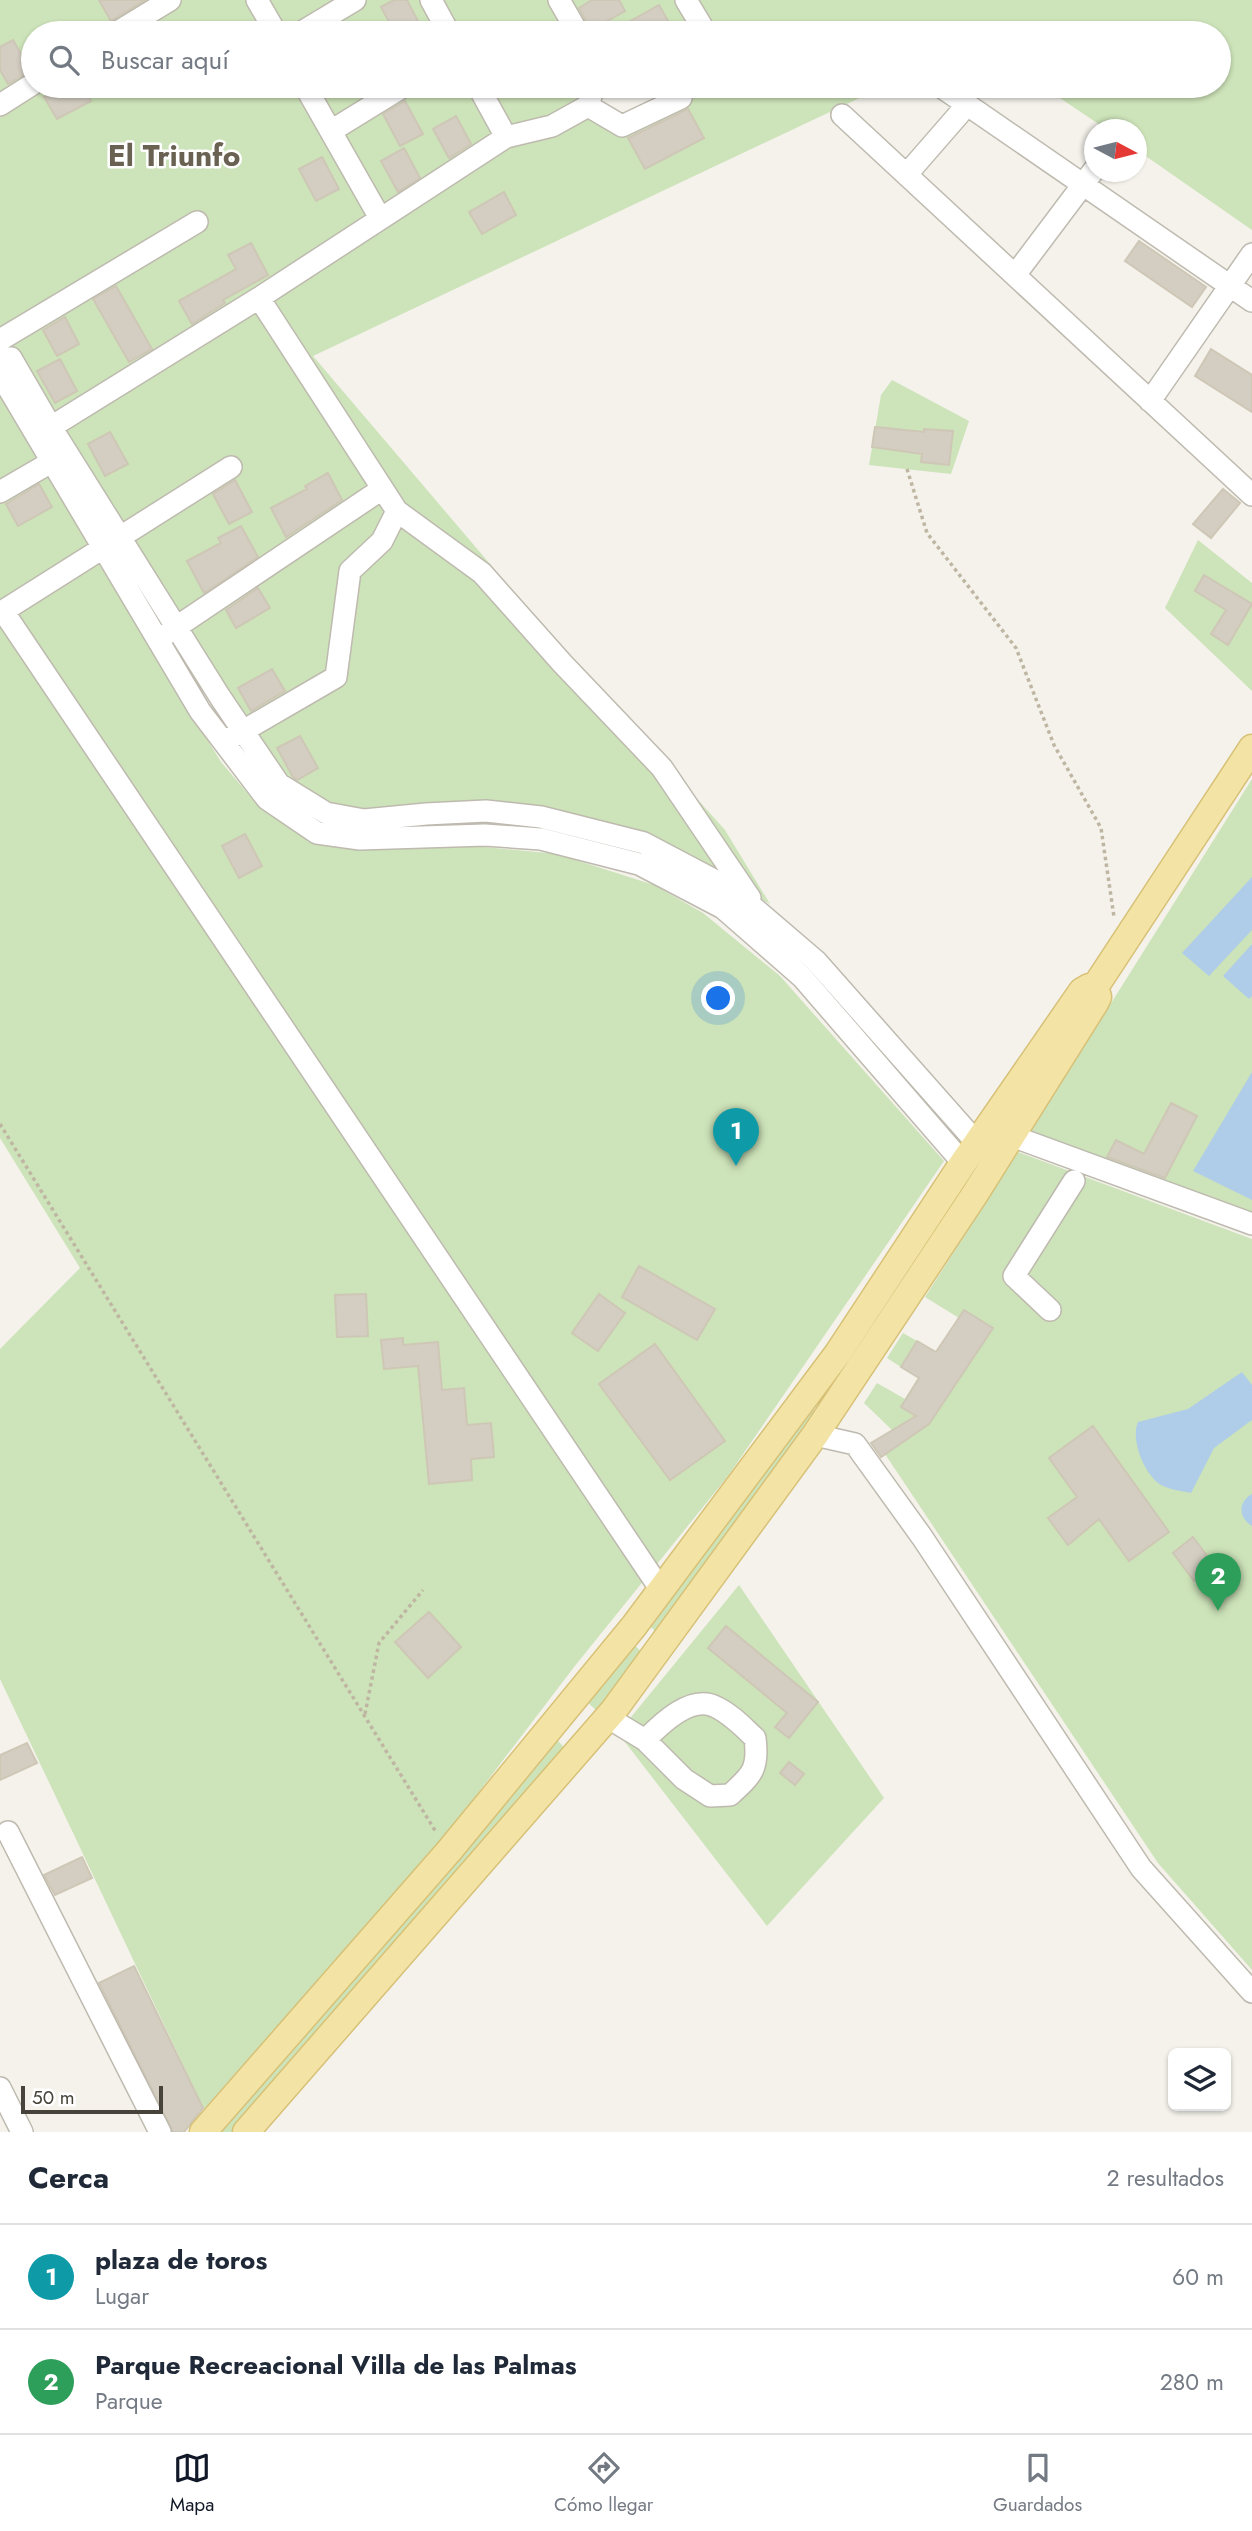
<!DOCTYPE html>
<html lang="es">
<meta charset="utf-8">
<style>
:root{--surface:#fff;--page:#f6f6f7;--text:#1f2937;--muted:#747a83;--line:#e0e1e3;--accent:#111827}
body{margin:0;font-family:Jost,sans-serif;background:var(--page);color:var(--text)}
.controls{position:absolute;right:21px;bottom:21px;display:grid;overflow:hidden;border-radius:10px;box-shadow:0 2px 5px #0004}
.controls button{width:63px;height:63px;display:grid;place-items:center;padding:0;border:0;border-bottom:2px solid var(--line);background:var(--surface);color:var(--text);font:35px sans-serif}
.compass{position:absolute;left:1084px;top:119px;width:63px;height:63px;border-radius:50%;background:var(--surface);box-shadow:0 2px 5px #0004;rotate:97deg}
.scale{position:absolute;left:21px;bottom:18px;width:142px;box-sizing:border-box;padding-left:7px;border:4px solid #47433a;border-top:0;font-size:19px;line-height:24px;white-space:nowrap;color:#47433a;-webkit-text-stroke:5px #fff;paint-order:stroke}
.you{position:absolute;left:719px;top:999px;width:24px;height:24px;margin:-18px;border:5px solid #fff;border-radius:50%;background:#1a73e8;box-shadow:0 0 0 10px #1a73e833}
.badge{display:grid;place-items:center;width:46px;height:46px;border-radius:50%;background:var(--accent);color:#fff;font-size:23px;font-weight:700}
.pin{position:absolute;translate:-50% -58px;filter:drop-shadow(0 2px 4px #0008)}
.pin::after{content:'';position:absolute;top:37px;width:24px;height:21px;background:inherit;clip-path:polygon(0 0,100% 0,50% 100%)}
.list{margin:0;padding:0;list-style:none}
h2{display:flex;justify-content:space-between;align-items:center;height:91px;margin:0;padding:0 28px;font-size:30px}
h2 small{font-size:23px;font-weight:400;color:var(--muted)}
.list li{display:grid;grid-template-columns:46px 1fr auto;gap:21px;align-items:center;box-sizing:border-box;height:105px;padding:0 28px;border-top:2px solid var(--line)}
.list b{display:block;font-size:26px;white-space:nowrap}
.list p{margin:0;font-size:23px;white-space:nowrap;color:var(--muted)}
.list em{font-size:23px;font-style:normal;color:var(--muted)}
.icon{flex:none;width:38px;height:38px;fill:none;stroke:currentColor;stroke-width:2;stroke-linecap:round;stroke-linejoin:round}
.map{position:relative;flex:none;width:1252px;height:2132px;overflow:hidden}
.search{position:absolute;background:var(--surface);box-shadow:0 2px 5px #0004;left:21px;right:21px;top:21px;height:77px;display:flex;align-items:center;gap:18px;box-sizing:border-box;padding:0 24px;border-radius:38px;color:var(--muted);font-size:26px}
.sheet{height:301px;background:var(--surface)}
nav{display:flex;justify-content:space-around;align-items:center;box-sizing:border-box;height:98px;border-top:2px solid var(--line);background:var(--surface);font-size:19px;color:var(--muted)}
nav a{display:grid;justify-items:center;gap:4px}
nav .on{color:var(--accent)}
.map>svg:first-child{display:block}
.green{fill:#cde3b9}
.water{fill:#afcde9}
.building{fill:#d4cec2;stroke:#cec7b6;stroke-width:2}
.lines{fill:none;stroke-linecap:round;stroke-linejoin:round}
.minor-casing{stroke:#bebaaf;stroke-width:24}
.major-casing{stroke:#d7c177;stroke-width:29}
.path{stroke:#beb6a2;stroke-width:3.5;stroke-dasharray:3.5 3.5;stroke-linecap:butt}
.minor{stroke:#fff;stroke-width:21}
.major{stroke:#f3e3a5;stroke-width:26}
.labels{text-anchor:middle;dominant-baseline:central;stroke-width:5;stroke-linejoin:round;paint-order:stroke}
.neighbourhood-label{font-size:30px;font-weight:bold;fill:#696152;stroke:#fff}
</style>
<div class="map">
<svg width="1252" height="2132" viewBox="0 0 1252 2132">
<rect width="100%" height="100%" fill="#f4f2eb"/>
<path class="green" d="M0 0H162L107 33H33V78L0 98Z
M180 0H426L444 33H126Z
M437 0H552L572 33H455Z
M568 0H679L694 25 674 33H586Z
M692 0H1252V230L1137 150 1136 130 1106 129 1042 86H1219V33H694Z
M41 86H473L499 134 54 419 0 329V111Z
M484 86H590L584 102 547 122 509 131Z
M681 86H885L313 356 559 645 725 830 770 904 679 850 568 815 372 812 318 801 289 780 251 732 339 681 353 574 401 511 265 300 508 143 588 111 621 130Z
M257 305 377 487 181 619 59 428Z
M892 380 969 421 951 474 869 465 881 395Z
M0 383 46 459 0 487Z
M49 475 95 551 0 611V503Z
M381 495 392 512 377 539 344 570 330 674 246 724 185 627Z
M1198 540 1252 583V691L1165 608Z
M97 560 221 762 262 810 313 842 474 846 557 854 654 885 703 913 780 976 944 1161 728 1476 574 1667 437 1847 204 2109 0 1679V1349L80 1268 0 1138V620Z
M1252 779V1219L1030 1132Z
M1018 1152 1252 1239V1970L1158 1863 885 1454 912 1436 905 1423 892 1430 864 1403 877 1383 905 1399 918 1378 887 1358 903 1333 936 1352 959 1318 925 1297Z
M811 1408 819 1414 658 1633 648 1625Z
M739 1585 884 1798 767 1926 618 1733Z
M633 1644 643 1653 596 1710 586 1701Z
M556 1739 566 1749 235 2132H215Z"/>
<path class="water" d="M1252 877V930L1209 976 1182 953Z
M1252 944V996L1249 999 1223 976Z
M1252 1072V1200L1193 1171Z
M1242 1372 1252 1385V1420L1214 1448 1191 1493C1183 1491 1171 1490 1163 1486 1145 1477 1130 1440 1138 1422L1188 1409Z
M1252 1494V1526C1238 1517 1238 1502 1252 1494Z"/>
<path class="building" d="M99 0H145L111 21Z
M394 0H407L421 27 409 33H395L381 7Z
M592 0H619L625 11 591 30 579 8Z
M659 5 672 28 662 33H609Z
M13 40 31 71 8 84 0 70V47Z
M64 86H83L91 101 57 119 44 97Z
M405 101 423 134 400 146 383 114Z
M688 109 704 138 645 169 628 138Z
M456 116 471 144 449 158 433 129Z
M404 148 420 178 398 192 381 161Z
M322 157 339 189 316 201 299 169Z
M504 192 516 215 482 234 469 212Z
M1139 241 1206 287 1192 307 1125 261Z
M251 243 268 275 223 300 225 303 192 324 179 301 236 269 228 255Z
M116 286 152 349 129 362 93 299Z
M65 317 79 344 57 356 43 330Z
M1211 349 1252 375V412L1195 376Z
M60 359 77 391 55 403 37 371Z
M875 427 924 432V429L953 431 949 465 921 462 922 454 872 447Z
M110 432 128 464 105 476 88 444Z
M328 473 342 500 286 537 271 508 307 489 305 486Z
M235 480 252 512 229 524 213 494Z
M39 484 52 507 18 526 6 504Z
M1223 489 1240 503 1211 538 1193 524Z
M241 526 258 557 204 593 187 561 221 543 218 538Z
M1204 575 1252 604 1228 645 1211 634 1226 610 1195 591Z
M258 588 270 608 236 628 226 610Z
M272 669 285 691 251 711 238 688Z
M300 736 318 768 297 780 293 777 277 748Z
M245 834 262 866 239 878 222 846Z
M1171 1103 1197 1116 1165 1178 1107 1157 1116 1140 1144 1154Z
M639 1266 715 1309 697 1340 622 1297Z
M366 1294 368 1336 337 1337 335 1295Z
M599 1294 625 1313 598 1351 572 1333Z
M964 1310 993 1328 929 1424 881 1457 871 1443 916 1416 901 1407 919 1378 901 1367 917 1341 936 1352Z
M403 1338V1345L438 1342 442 1390 464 1388 467 1425 491 1423 494 1457 471 1459 472 1480 429 1484 418 1366 384 1369 381 1340Z
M655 1344 725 1441 670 1480 599 1384Z
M1093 1426 1169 1532 1129 1561 1099 1519 1068 1545 1048 1518 1077 1497 1049 1458Z
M1193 1537 1214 1565 1194 1581 1173 1553Z
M429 1612 461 1647 428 1678 395 1642Z
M726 1626 818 1702 789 1738 775 1727 787 1713 708 1648Z
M27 1743 37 1763 0 1780V1755Z
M789 1762 804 1774 795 1785 780 1773Z
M82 1857 92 1878 55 1895 44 1875Z
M134 1966 203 2108 184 2132H173L99 1983Z"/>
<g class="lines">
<defs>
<path id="minor" d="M257 0 276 33
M431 0 449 33
M559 0 578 33
M116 33 170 0
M300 33 355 0
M686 33 701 25 686 0
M305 86 380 218
M478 86 506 137
M940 86 1252 301
M0 105 33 84
M588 106 622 126 681 98 676 86
M842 115 1252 495
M331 131 404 86
M907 174 967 105
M1015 275 1094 170
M259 298 397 511 482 573 562 663 662 768 750 898
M0 340 197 222
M0 358H11L51 427 220 697 279 784 326 813 364 820 426 814 486 811 541 817 644 843 733 890 816 961 977 1143
M0 374 200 711 267 799 317 833 360 839 485 835 541 839 639 864 723 908 802 977 963 1163
M1150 401 1252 254
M51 427 259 298 506 137 552 126 588 106 594 86
M0 492 65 454
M3 611 661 1590
M0 613 231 467
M166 634 382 489
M231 738 336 677 350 571 382 541 397 511
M1012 1136 1252 1224
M1050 1310 1014 1276 1074 1181
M815 1435 855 1444 922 1537 1141 1868 1252 1992
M607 1717 645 1740 684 1779 710 1796 730 1795C752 1775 759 1769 755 1738 743 1727 731 1714 716 1707 691 1694 661 1724 645 1740
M8 1832 160 2132
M0 2088 22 2132"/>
<path id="major" d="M203 2132 449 1851 634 1626 838 1353 963 1163 1082 991 1089 987H1095L1252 748
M246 2132 614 1710 815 1435 975 1194 1095 1003 1098 997 1095 987"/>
</defs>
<use href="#minor" class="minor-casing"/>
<use href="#major" class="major-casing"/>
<path class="path" d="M907 469 927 533 1016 648 1054 745 1101 828 1114 917
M0 1124 436 1832
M365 1714 379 1643 423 1590"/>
<use href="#minor" class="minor"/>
<use href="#major" class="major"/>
</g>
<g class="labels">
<g class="neighbourhood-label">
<text x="174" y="155">El Triunfo</text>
</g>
</g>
</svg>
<div class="controls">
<button><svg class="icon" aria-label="layers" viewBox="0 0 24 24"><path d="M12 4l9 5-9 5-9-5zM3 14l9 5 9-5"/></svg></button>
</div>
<svg class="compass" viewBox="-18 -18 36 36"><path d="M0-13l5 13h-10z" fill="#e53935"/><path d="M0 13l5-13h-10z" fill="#747a83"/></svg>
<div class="scale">50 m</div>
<div class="you"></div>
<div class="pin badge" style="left:736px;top:1166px;background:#0f9aa8">1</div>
<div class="pin badge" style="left:1218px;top:1611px;background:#2e9e5b">2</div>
<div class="search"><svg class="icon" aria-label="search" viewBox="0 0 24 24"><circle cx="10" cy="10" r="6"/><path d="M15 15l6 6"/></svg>Buscar aquí</div>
</div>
<section class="sheet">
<h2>Cerca<small>2 resultados</small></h2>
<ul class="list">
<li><span class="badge" style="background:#0f9aa8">1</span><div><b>plaza de toros</b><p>Lugar</p></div><em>60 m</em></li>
<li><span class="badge" style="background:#2e9e5b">2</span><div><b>Parque Recreacional Villa de las Palmas</b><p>Parque</p></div><em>280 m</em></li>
</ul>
</section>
<nav>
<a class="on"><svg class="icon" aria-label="map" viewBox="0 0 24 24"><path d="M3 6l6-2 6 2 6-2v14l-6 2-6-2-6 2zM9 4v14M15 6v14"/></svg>Mapa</a>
<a><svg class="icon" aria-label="directions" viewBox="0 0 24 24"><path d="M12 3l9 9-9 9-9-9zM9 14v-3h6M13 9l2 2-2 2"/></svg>Cómo llegar</a>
<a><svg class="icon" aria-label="saved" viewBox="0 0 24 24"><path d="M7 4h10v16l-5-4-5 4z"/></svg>Guardados</a>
</nav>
